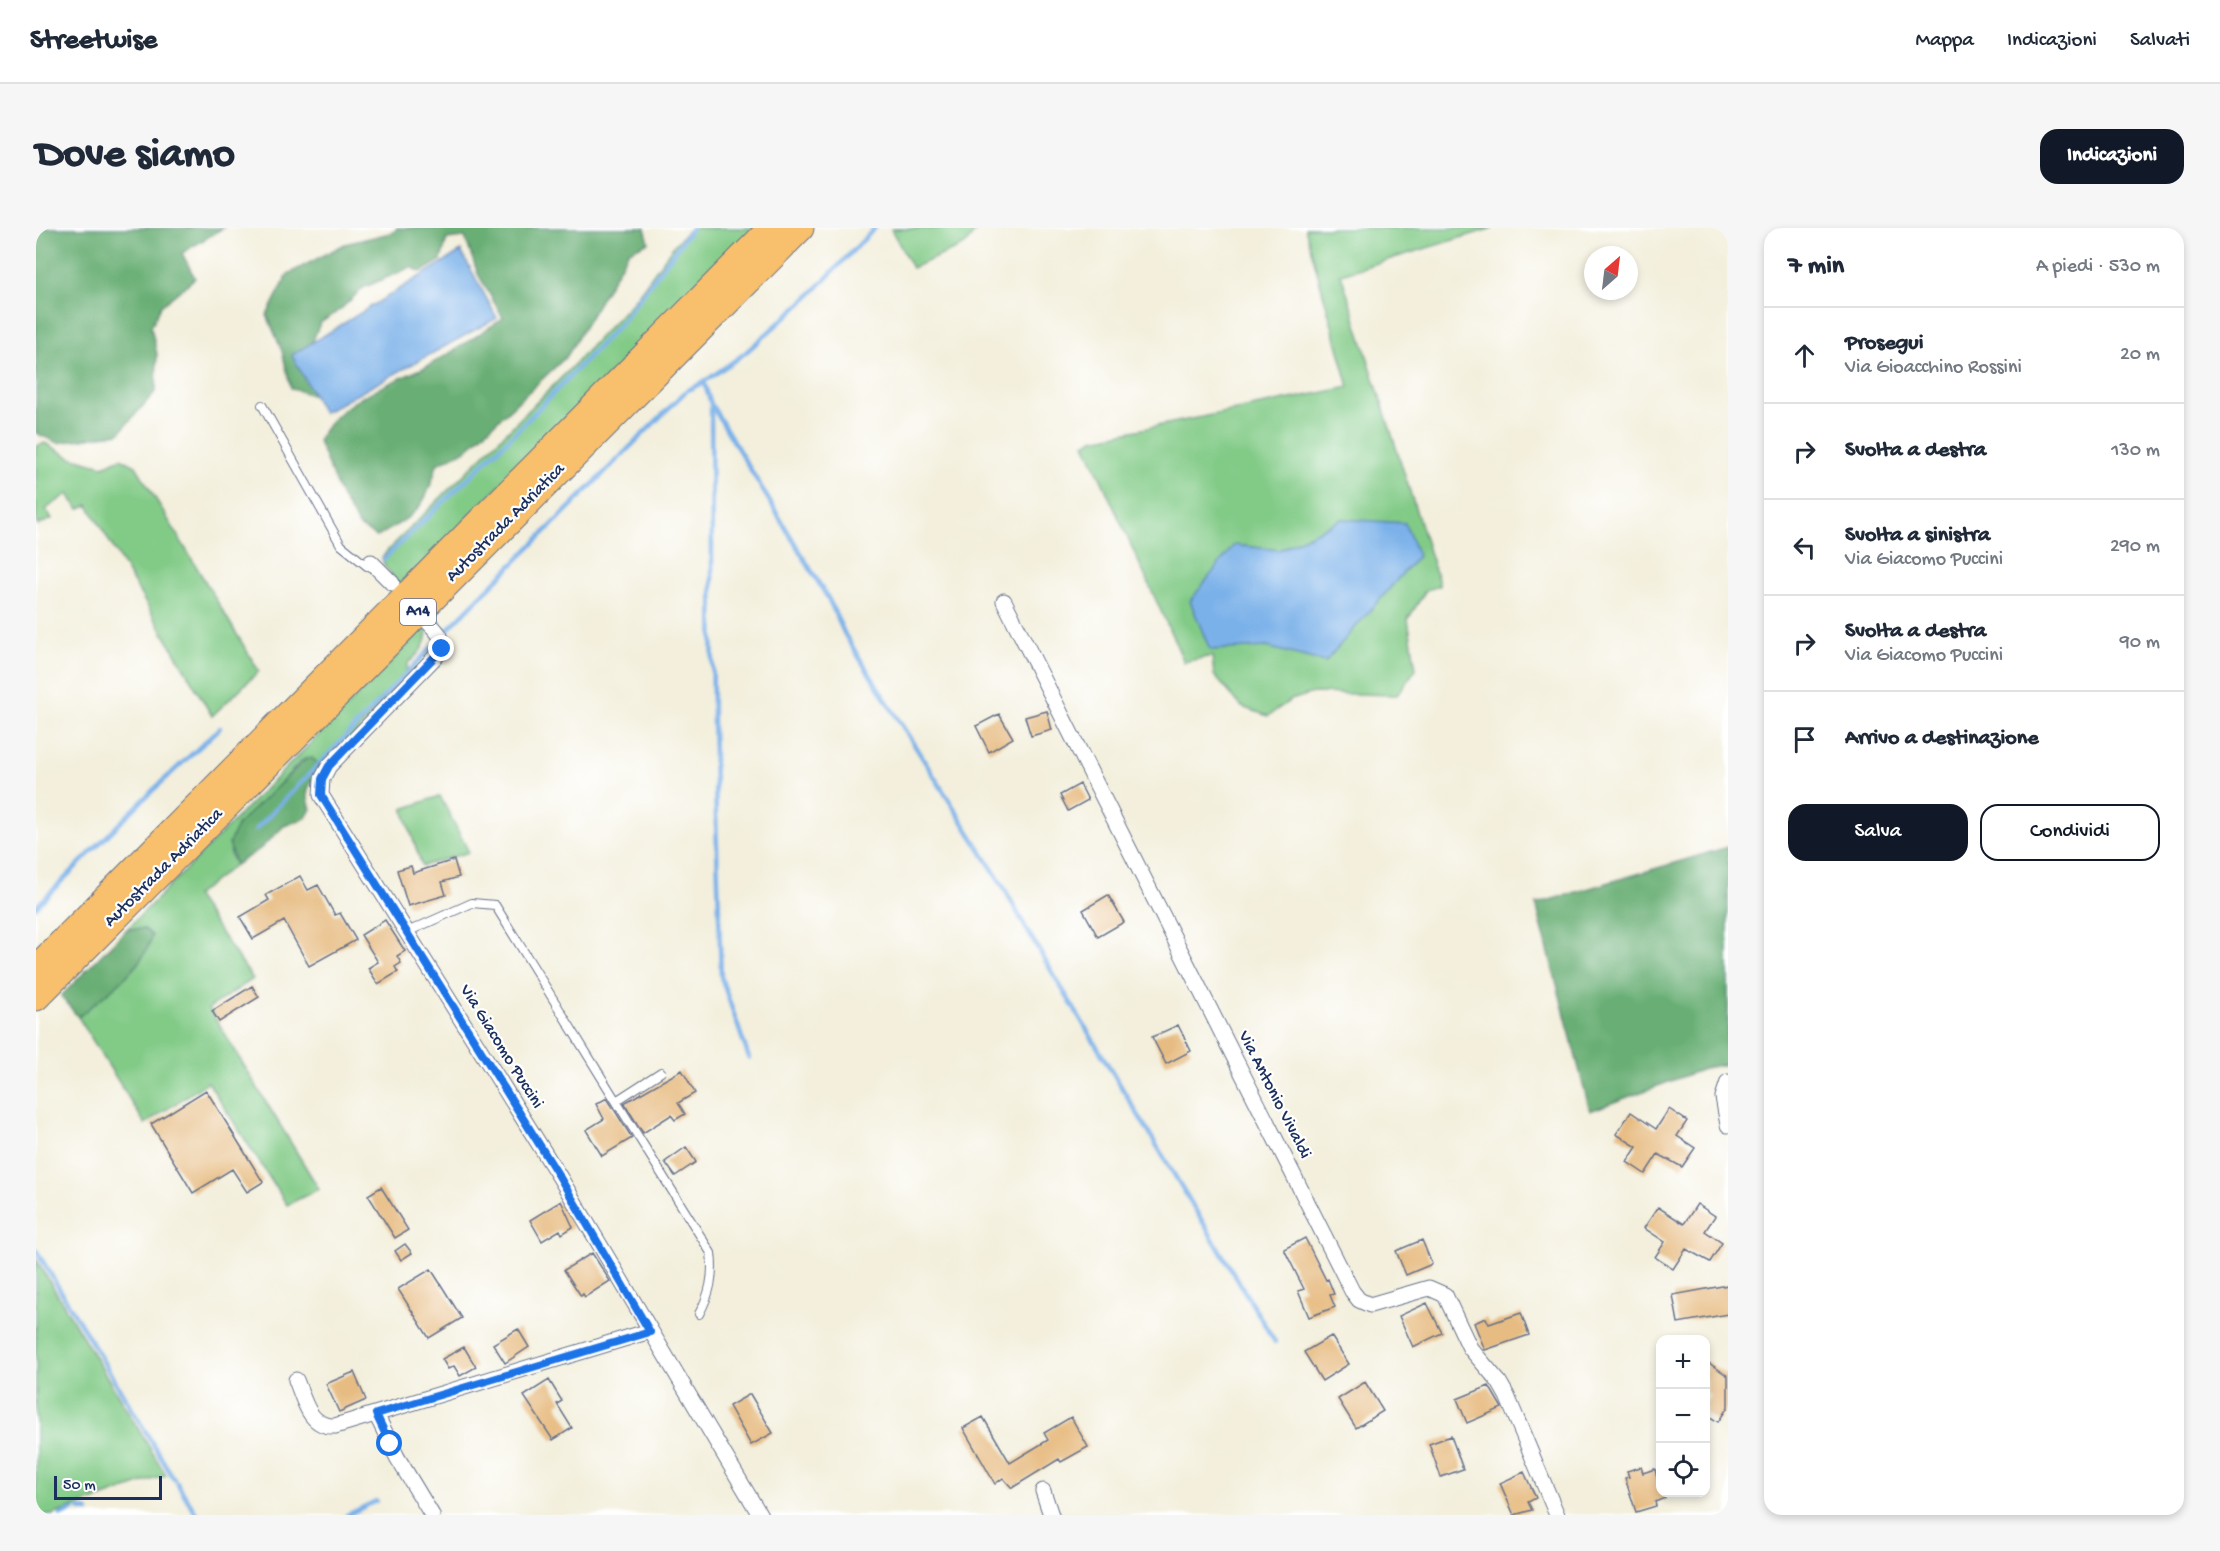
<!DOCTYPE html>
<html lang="it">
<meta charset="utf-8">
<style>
:root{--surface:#fff;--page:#f6f6f7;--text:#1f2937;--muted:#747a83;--line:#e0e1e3;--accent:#111827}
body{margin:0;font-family:"Gochi Hand",sans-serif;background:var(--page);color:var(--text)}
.controls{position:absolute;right:18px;bottom:18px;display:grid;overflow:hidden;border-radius:12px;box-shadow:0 3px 9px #0003}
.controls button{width:54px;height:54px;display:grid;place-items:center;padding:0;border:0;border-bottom:2px solid var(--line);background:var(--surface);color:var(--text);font:30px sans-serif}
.compass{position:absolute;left:1548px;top:18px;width:54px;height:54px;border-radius:50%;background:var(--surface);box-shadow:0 3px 9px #0003;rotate:28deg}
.scale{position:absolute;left:18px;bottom:15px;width:108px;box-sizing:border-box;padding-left:6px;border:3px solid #1b2f5e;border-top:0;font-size:16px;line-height:21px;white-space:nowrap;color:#1b2f5e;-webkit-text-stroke:4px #fff;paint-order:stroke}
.stop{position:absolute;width:18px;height:18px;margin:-14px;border:4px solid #1a73e8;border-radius:50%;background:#fff}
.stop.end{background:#1a73e8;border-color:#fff;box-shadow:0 2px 6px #0008}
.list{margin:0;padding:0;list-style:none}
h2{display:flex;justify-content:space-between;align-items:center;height:78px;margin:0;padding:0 24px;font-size:26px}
h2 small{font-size:20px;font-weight:400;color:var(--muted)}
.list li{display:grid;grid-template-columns:39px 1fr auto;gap:18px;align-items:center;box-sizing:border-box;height:96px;padding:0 24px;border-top:2px solid var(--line)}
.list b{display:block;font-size:22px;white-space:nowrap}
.list p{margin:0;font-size:20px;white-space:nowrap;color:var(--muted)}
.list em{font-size:20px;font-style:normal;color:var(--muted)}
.actions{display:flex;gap:12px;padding:18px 24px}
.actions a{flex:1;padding:14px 0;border:2px solid var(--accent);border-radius:18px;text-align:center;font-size:21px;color:var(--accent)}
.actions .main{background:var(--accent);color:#fff}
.icon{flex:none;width:33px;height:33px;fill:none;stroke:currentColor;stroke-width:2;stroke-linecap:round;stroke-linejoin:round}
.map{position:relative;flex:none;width:1692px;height:1287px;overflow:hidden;border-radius:18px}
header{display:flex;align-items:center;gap:36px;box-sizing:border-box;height:84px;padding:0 30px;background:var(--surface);border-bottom:2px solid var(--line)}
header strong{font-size:28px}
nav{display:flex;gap:33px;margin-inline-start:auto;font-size:21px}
.intro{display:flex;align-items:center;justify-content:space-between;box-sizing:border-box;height:144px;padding:0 36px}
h1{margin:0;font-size:42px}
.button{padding:15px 27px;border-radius:18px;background:var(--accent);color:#fff;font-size:21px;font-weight:700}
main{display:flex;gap:36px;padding:0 36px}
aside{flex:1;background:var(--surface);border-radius:18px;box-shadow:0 3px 9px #0003}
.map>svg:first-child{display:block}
.green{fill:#82cb87;stroke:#4e7d72;stroke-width:1.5;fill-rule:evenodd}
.forest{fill:#69af74;stroke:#426f69;stroke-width:1.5}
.water{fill:#7ab1e9;stroke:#4a70a4;stroke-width:1.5}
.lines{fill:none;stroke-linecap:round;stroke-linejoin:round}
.stream{stroke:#7ab1e9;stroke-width:4.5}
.building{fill:#e7bc82}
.service-casing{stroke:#67728a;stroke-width:10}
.minor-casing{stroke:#67728a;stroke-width:17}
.motorway-casing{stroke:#67728a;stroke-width:29}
.service{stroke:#fff;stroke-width:8}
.minor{stroke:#fff;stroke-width:15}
.motorway{stroke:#f8bf6c;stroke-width:27}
.route{stroke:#1a73e8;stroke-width:8}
.labels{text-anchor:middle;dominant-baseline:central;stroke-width:4.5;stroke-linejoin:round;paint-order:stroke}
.shield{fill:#fff;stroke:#5f6d8e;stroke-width:1.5}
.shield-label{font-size:16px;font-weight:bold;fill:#1b2f5e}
.street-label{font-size:18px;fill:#1b2f5e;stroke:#fff}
</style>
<header>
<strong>Streetwise</strong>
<nav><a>Mappa</a><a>Indicazioni</a><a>Salvati</a></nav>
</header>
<div class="intro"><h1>Dove siamo</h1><a class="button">Indicazioni</a></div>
<main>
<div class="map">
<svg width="1692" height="1287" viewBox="0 0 1692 1287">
<rect width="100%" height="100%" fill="#fff"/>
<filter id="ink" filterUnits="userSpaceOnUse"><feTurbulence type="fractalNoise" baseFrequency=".0167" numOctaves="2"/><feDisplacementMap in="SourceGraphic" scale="12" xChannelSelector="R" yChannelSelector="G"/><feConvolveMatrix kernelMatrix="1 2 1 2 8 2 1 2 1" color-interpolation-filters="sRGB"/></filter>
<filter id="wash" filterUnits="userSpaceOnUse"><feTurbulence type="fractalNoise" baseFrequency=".008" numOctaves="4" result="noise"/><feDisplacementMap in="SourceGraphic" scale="24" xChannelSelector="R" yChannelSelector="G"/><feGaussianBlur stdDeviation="1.35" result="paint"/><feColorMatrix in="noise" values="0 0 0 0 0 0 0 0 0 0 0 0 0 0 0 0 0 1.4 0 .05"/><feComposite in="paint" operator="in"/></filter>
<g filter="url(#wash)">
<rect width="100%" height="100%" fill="#f3efdc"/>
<path class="green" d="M655 0H720L364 358 348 337 346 330 351 323 531 144 598 72 639 16Z
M942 0 929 17 876 40 855 1Z
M1269 0H1457L1305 46 1404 358 1390 362 1372 391 1380 441 1361 467 1277 465 1255 472 1232 488 1206 479 1178 447 1176 428 1148 434 1049 216 1057 211 1313 159ZM1306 291 1290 434 1231 419 1198 317 1243 322Z
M9 215 34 229 67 238 85 230 100 238 223 443 176 488 52 277 43 281 32 266 10 281 16 291 2 297 0 294V218Z
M391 397C392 415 385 425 372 435L369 449 288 541 271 530 265 533 221 580 202 596 194 626 199 637 159 668 217 751 173 780 283 961 251 977 172 854 109 896 42 789C68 766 107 742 116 707L109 701H91Z
M404 568 433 624 386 638 367 581Z
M0 1031 130 1247 16 1287H0Z"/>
<path class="forest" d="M0 0H187L146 25 159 50 125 78 115 99 121 126 120 163 83 205 22 215 0 205Z
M361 0H609L613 14 593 23 531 128 430 222 401 236C389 282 381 285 341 309L323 298 305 268 282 213C302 171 353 157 393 137 419 123 443 106 467 90L442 46 429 9 411 11 405 32 385 44 375 39 327 60 304 82 284 95 276 115 256 127 278 168 255 160 246 123 231 87 252 46 309 16 358 4Z
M271 530H276L288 541C273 557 267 559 275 581L270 590 248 598 224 621 199 637 193 615 202 596Z
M1692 619V836L1673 839 1554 883 1500 676Z
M91 701H109L116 708C107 742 69 766 42 789L25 768Z"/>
<path class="water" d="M425 23 461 90 287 185 256 127Z
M1306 291 1369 295 1382 328 1289 434 1231 419 1174 422 1154 373 1198 317 1243 322Z"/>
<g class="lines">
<path class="stream" d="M839 0 773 68 709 125 668 154 675 176 793 372 809 407 967 658 992 704 1239 1114
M675 177 677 494 685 749 713 830
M348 331 480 204 584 96 656 0
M411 402 650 163 668 154
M220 601 396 419
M0 679 115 564 184 500
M0 1022 138 1251
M141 1255 161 1287
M43 1281 52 1283
M25 1287 38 1282
M311 1287 340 1273"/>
</g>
<g id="blocks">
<path class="building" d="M1011 483 1016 502 995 508 989 489Z
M963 486 977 510 953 524 940 498Z
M1044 556 1052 572 1032 583 1024 567Z
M418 632 423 649 406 654 410 667 372 678 361 642 375 638 377 645Z
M264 648 272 662 282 657 299 687 304 685 320 712 273 738 248 693 217 711 204 689 233 672 230 667Z
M1072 667 1088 694 1062 709 1047 682Z
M349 692 369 723 361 728 365 735 359 739 362 744 342 756 332 740 342 734 325 707Z
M216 758 223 769 183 794 176 783Z
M1142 797 1155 823 1130 836 1116 809Z
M646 842 659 865 642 875 649 886 639 892 635 887 607 905 588 875Z
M170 862 227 954 211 964 196 941 157 965 115 896Z
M571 870 596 910 566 928 550 902 568 891 560 876Z
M1633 881 1651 893 1641 908 1659 920 1646 939 1622 926 1609 946 1591 934 1601 919 1580 906 1595 884 1620 901Z
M650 919 660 934 639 948 629 934Z
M345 959 372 1002 359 1010 332 967Z
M525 973 537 999 526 1006 524 1002 506 1013 494 992Z
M1661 976 1679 988 1669 1003 1686 1015 1674 1034 1650 1021 1637 1041 1619 1029 1629 1014 1608 1000 1622 979 1648 996Z
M1269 1010 1290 1052 1292 1051 1298 1066 1294 1067 1299 1079 1273 1089 1262 1063 1268 1061 1248 1021Z
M1386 1012 1396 1036 1370 1047 1360 1023Z
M369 1016 376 1025 365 1032 359 1023Z
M556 1025 574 1053 549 1069 547 1066 545 1068 528 1042Z
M395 1041 426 1090 393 1110 362 1061Z
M1692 1057V1086L1642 1095 1637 1067Z
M1391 1075 1406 1105 1377 1119 1363 1088Z
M1485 1085 1493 1107 1449 1122 1438 1095 1450 1090 1453 1096Z
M482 1101 493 1119 469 1135 457 1116Z
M1295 1108 1313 1136 1286 1153 1268 1124Z
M428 1119 440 1139 424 1148 418 1138 412 1141 406 1131Z
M1670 1133 1692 1148V1179L1682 1194 1670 1186V1175L1674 1167 1670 1164Z
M318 1144 330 1172 303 1184 290 1156Z
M513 1152 526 1173 521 1176 536 1200 517 1212 488 1168Z
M1329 1154 1347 1183 1320 1200 1302 1171Z
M1453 1158 1466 1180 1431 1195 1421 1171Z
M714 1166 737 1205 715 1217 693 1178Z
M947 1189 974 1235 1012 1212 1008 1205 1035 1189 1052 1219 1025 1234 1023 1231 976 1260 967 1250 959 1256 927 1200Z
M1415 1208 1427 1241 1405 1249 1393 1216Z
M1605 1239 1607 1245 1619 1241 1624 1264 1629 1270 1619 1274 1620 1278 1600 1284 1589 1250 1593 1249 1591 1243Z
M1488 1244 1500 1270 1492 1274 1496 1282 1478 1287 1464 1255Z"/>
</g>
</g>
<g filter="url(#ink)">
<use href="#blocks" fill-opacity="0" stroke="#67728a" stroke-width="1.5"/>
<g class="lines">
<defs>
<path id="service" d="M226 177 305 317 331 338
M371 704 436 675 459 677 580 873 625 844
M580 873 675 1025C678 1048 674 1066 663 1086"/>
<path id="minor" d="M335 334 356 355
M968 373 1316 1063 1323 1072 1334 1077 1393 1060 1409 1067 1434 1120 1463 1154 1471 1168 1521 1287
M392 394C401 403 410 411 404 424L293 538 286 551 285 567 523 948 724 1287
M1692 854 1687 869 1692 897
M260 1152C268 1171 273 1200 299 1198L614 1103
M340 1186 361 1229 396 1287
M1007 1263 1015 1287"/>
<path id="motorway" d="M0 741 736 0
M0 769 764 0"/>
</defs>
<use href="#service" class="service-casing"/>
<use href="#minor" class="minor-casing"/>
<use href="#motorway" class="motorway-casing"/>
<use href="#service" class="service"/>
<use href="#minor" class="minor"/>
<use href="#motorway" class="motorway"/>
</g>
</g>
<g class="lines" filter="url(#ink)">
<path class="route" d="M354 1216 340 1186 614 1104 523 948 285 567 286 551 293 538 406 421"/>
</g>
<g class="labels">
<rect class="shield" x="364" y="371" width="36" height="26" rx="4.5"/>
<g class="shield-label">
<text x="382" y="384">A14</text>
</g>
<g class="street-label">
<text transform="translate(470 295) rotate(-45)">Autostrada Adriatica</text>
<text transform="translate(128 640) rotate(-45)">Autostrada Adriatica</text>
<text transform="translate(465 819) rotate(58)">Via Giacomo Puccini</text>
<text transform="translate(1238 867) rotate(63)">Via Antonio Vivaldi</text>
</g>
</g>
</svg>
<div class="controls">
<button>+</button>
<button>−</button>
<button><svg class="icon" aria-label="locate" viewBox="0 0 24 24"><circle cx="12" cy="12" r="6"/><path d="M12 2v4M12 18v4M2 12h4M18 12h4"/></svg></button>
</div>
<svg class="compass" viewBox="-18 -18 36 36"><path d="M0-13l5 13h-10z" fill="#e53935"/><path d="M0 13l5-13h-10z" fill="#747a83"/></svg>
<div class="scale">50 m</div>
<div class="stop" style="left:354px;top:1216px"></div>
<div class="stop end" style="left:406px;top:421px"></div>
</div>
<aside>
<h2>7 min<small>A piedi · 530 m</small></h2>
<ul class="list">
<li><svg class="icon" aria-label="ahead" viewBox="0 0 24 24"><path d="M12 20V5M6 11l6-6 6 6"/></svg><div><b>Prosegui</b><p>Via Gioacchino Rossini</p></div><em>20 m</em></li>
<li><svg class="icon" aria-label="right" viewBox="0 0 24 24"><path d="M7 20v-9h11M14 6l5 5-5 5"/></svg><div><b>Svolta a destra</b></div><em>130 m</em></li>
<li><svg class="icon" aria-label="left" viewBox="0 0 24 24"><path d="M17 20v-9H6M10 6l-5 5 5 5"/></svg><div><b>Svolta a sinistra</b><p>Via Giacomo Puccini</p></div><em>290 m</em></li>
<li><svg class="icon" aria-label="right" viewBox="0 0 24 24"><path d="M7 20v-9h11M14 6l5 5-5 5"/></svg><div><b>Svolta a destra</b><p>Via Giacomo Puccini</p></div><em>90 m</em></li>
<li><svg class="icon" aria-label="arrive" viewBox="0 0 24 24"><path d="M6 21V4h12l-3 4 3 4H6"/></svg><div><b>Arrivo a destinazione</b></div></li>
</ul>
<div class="actions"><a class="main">Salva</a><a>Condividi</a></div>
</aside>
</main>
